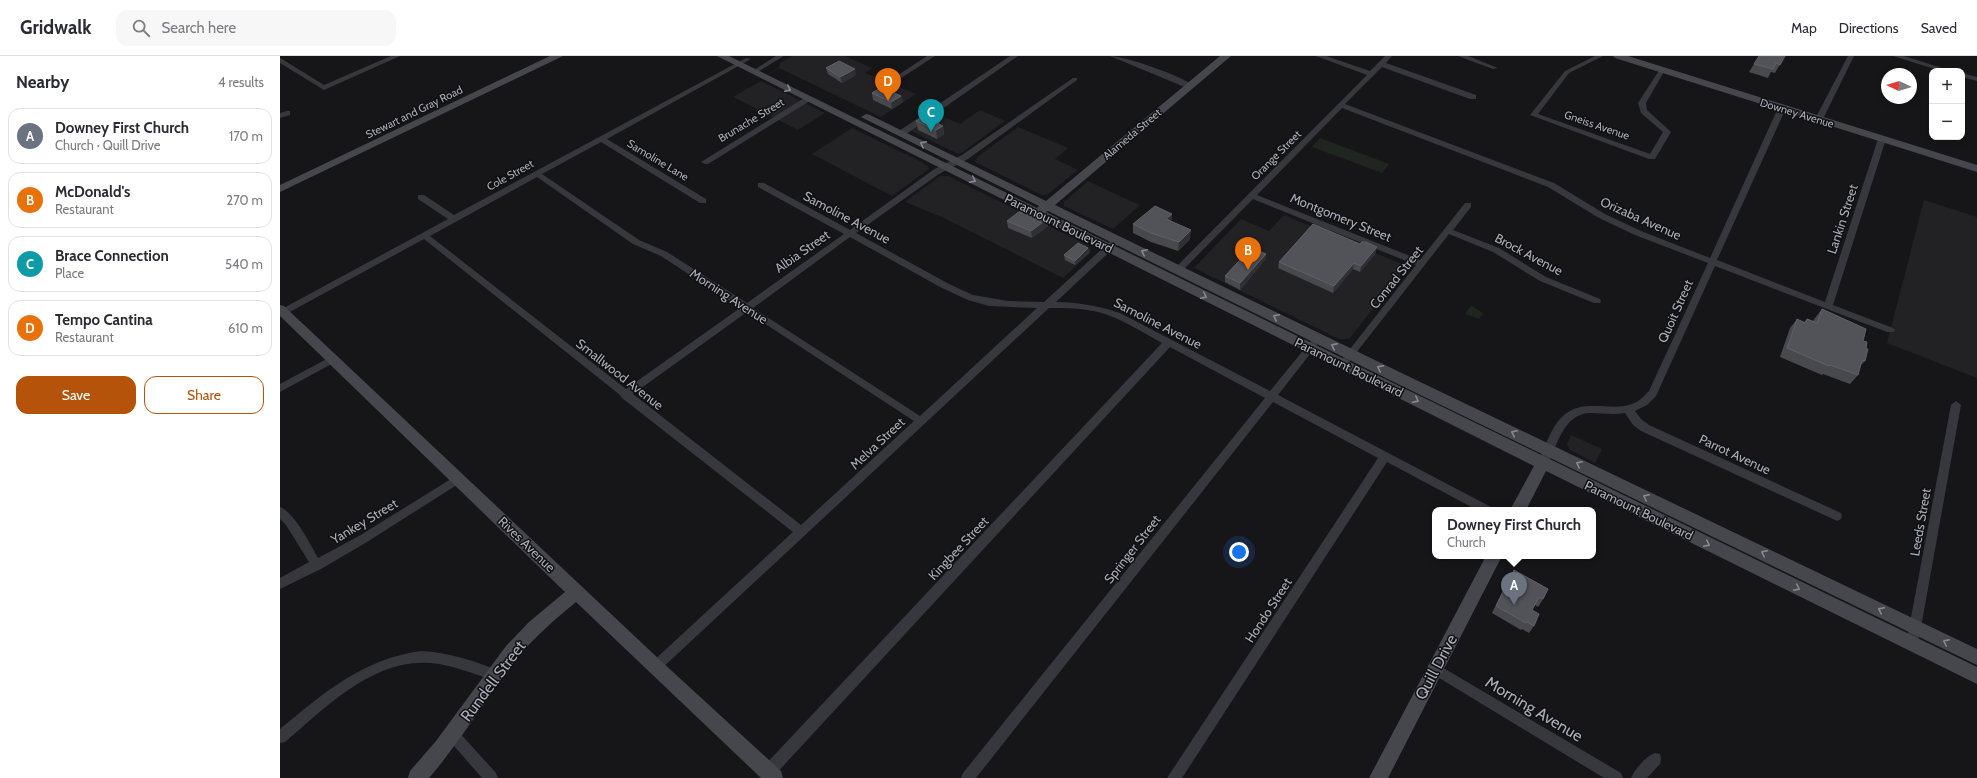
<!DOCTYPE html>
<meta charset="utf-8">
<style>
:root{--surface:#fff;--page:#f7f7f7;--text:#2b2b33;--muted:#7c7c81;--line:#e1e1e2;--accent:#b45309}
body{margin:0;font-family:Cabin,sans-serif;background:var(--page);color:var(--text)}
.controls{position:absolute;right:12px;top:12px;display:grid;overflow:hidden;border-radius:8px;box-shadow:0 2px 10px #0003}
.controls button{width:36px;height:36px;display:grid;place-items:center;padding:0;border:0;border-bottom:1px solid var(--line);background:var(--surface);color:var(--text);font:20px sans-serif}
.compass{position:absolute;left:1601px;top:12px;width:36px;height:36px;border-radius:50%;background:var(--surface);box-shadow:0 2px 10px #0003;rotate:274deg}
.you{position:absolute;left:959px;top:496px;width:14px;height:14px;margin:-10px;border:3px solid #fff;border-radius:50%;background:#1a73e8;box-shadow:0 0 0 6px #1a73e833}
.badge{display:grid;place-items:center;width:26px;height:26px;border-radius:50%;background:var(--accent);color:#fff;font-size:13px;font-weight:700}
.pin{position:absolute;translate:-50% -33px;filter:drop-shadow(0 1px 2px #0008)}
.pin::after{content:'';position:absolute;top:21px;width:14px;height:12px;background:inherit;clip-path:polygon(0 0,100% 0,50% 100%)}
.popup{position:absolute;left:1152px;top:451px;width:164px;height:52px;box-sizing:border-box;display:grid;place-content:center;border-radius:8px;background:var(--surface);filter:drop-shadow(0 1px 3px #0005);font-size:13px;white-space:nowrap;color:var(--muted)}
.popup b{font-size:15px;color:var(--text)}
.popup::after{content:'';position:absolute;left:50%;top:100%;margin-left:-8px;border:8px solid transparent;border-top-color:var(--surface)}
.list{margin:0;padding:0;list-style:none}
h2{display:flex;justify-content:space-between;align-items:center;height:52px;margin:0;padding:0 16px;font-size:17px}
h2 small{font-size:13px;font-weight:400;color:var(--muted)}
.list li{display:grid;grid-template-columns:26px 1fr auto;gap:12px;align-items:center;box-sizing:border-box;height:56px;margin:0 8px 8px;padding:0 8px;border:1px solid var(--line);border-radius:12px}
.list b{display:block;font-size:15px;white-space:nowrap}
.list p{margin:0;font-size:13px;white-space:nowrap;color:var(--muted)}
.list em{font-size:13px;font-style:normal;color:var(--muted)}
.actions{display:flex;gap:8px;padding:12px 16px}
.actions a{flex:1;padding:9px 0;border:1px solid var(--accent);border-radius:12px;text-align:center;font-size:14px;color:var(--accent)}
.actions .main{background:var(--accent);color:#fff}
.icon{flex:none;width:22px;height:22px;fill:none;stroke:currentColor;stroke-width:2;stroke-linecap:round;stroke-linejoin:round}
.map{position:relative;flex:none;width:1697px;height:722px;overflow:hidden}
header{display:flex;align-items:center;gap:24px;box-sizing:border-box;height:56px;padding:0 20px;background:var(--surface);border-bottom:1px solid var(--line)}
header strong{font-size:19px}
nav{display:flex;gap:22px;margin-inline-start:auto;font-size:14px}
.search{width:280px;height:36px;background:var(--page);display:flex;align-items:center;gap:10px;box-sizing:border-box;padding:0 14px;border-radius:12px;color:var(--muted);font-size:15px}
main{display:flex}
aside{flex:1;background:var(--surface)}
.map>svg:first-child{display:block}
.built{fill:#222225}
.green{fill:#1e261f}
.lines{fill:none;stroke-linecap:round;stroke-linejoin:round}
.street{fill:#37383d;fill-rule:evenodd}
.secondary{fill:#45474d;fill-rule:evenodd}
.wall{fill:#47494d}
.shaded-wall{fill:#2f3033}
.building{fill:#525359;stroke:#5f6168}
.oneway{stroke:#858993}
.labels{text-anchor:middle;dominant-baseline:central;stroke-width:3;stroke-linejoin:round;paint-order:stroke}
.far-street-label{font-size:11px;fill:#a8adb8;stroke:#111113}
.street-label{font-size:13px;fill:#a8adb8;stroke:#111113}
.near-street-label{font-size:16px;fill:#a8adb8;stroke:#111113}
</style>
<header>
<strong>Gridwalk</strong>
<div class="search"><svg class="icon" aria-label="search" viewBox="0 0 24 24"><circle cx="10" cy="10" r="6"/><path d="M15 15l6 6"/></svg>Search here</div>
<nav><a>Map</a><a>Directions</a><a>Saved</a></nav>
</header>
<main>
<aside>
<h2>Nearby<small>4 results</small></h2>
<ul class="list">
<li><span class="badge" style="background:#6b7280">A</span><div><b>Downey First Church</b><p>Church · Quill Drive</p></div><em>170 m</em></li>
<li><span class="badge" style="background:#e8710a">B</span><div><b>McDonald's</b><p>Restaurant</p></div><em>270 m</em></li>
<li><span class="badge" style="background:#0f9aa8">C</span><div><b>Brace Connection</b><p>Place</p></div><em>540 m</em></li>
<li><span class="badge" style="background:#e8710a">D</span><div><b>Tempo Cantina</b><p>Restaurant</p></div><em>610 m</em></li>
</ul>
<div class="actions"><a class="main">Save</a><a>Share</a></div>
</aside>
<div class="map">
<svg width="1697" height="722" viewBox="0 0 1697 722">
<rect width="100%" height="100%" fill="#161618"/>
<path class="built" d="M512 0H565L592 12 585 17 636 38 601 61 499 12 500 7Z
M481 25 545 57 518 74 453 41Z
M700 54 725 65 680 98 676 97 631 75 657 58 680 68Z
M738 71 788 92 775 103 798 114 767 139H762L695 106 697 101Z
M572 72 640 105 648 110 649 113 612 140 532 98Z
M660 120H668L809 190 811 196 783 222 664 162 625 146Z
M808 125 844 142 860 149 833 173 784 150V146Z
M1644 144 1697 161V322L1607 287Z
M1004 159 1124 209V214L1069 283H1059L914 212 961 163 989 175Z
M1291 379 1322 393 1315 407 1290 394 1287 388Z"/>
<path class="green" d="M1040 82 1109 108 1102 117 1032 91Z
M1192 250 1203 257 1199 263 1185 258 1190 251Z"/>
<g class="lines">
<path class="street" d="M111 0H120L44 34 0 7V2L2 3 44 29Z
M496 0H504L476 17 471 16Z
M647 0H655L615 26 609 25Z
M730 0H738L625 79H619V75Z
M830 0C845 0 902 20 914 30L907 32Z
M1036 0H1046L1090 15 1105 0H1112L1106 7 1196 39V43H1190L1102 11 1065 48 1274 127 1325 158 1361 175 1430 202 1498 52 1505 50 1506 52 1437 204 1545 246 1598 83 1599 81H1605L1606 83 1553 249 1613 272 1615 274 1613 276H1607L1435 210 1376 340 1367 349 1355 355 1361 363 1369 369 1561 457 1562 460 1561 463 1557 465 1553 463 1361 375 1353 369 1345 357C1333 359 1322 357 1310 357 1283 358 1277 390 1267 410H1259L1258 407C1265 392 1271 370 1284 359 1304 342 1330 356 1352 348 1360 345 1364 340 1369 335L1428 207 1355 179 1319 162 1268 131 1062 52 977 139 1140 204 1185 147H1191V151L1173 174 1219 192 1266 221 1320 243 1321 245 1320 247H1314L1260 225 1213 196 1169 178 1069 306H1063L1061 304 1063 302 1136 209 973 143 902 215H896L895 213 896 211 1087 19Z
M1178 0H1188L1218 12 1213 13Z
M1315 0H1323L1289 17 1258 58 1370 98 1383 76 1361 57 1358 47 1380 13H1384L1385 14 1366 47 1367 54 1391 76 1375 103H1369L1250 59 1285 15Z
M1568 0H1574L1543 63 1542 65H1536L1535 63Z
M1613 0H1624L1672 15H1661Z
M466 2 471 3 327 83 426 143V147H420L321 86 262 118 359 184 387 196 467 247 564 178 478 131V127H484L570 174 653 114 682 99 793 22H797V24L688 103 659 118 576 177 669 228 693 239 728 245 764 246 835 181H841V185L776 246C798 246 819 250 840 257L990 335 1035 280H1041L1043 282 1041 284 998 339 1211 451 1212 454H1197L1107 406 902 722H887L1098 402 993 346 696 722H681L683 717 985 342 890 291 493 721 489 722 483 721 481 716 483 711 882 287C862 276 841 262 818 256 802 252 785 252 769 252L379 615 375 617 371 615 369 611 371 607 513 476 342 342 340 339 144 183 6 258H0V254L168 163 138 143V139H144L174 159ZM257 121 353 188 381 200 460 252 346 333 150 180ZM570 181 662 232 688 244 709 250 757 252 640 360 473 252ZM467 256 634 365 521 469 353 338Z
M1682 17 1697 21V25L1682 21Z
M526 41 533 43 428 108H425L421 106Z
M7 55H10V59L0 62V57Z
M54 299 59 303 57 305 0 336V328Z
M1676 345 1681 349 1638 588 1636 592 1632 594 1628 592 1626 588 1671 349Z
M179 418 183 419 184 422 183 425 87 486 41 513 0 533V522L29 506 6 469 0 463V451C15 457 30 488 38 502L79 480Z
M141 595C168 596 195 605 219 615L221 619 219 623 215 625C194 618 173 609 151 607 93 602 45 652 5 686L0 687V673C44 637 82 603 141 595Z
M1155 607 1341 717 1343 722H1324L1151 617 1149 613 1151 609Z
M173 673 178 675 216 717 218 722H202L168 683 167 679 168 675Z
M1375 697 1380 698 1381 703 1380 708 1367 722H1351C1355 713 1366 700 1375 697Z"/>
<path class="secondary" d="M270 0H283L0 136V129Z
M437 0H449L757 152 759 150 581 61 586 58 590 59 766 145 940 0H951L775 149 1134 323 1697 593V609L1124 331 768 155 766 156 1068 305 1697 611V628L1266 415 1246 454H1230L1254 410Z
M1333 0H1348L1697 109V116L1335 2Z
M0 249 4 250 381 605 501 715 503 722H481L296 546C275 563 255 581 238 601 207 640 182 684 149 722H128L130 715 156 685 226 590 249 566 285 536 0 260Z
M1206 500H1222L1108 722H1089Z"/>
</g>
<path class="wall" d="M1505 0 1495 17 1491 16 1488 22 1469 16 1474 8Z
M546 12 576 19 562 27 548 18Z
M592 37 621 40 623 46 612 53 593 44Z
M636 65 656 66 663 70 664 78 657 83 638 74Z
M892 158 891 166 910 183 898 195 871 186 853 177V168Z
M727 165 768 170 752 182 728 172Z
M1080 188 1097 191 1095 198 1080 216 1073 213 1053 237 998 212 999 206Z
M808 192 809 197 795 209 785 204 784 199Z
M973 194 986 198 985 204 960 234 945 226V220Z
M1542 253 1583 285 1586 292 1585 305 1581 309 1578 319 1570 328 1543 318 1542 319 1500 301 1510 272 1517 263 1524 266 1527 263 1533 265 1535 262Z
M1234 514 1263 543 1258 551 1255 549 1252 554 1254 570 1249 577 1242 573 1241 574 1212 557 1229 522Z"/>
<path class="shaded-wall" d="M575 13 576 19 562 27 560 21Z
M621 40 623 46 612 53 611 46Z
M655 62 656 70 651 64Z
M663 70 664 78 657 83 656 74Z
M892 158 891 167 886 163Z
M767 163 768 170 752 182 751 175Z
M911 174 910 183 898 195 899 186Z
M1097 191 1095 198 1080 216 1081 210Z
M808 192 809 197 795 209V205Z
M986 198 985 204 960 234V227Z
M1074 207 1073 213 1053 237 1054 230Z"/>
<path class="building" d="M1479 0H1505L1500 9 1496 7 1493 13 1474 8Z
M559 5 575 13 560 21 546 12Z
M602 31 621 40 611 46 592 37Z
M647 58 655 62 651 64 663 70 656 74 636 65Z
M875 150 892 158 886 163 911 174 899 186 871 177 853 168Z
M744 152 767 163 751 175 727 165Z
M1033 168 1080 188 1082 186H1086L1097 191 1081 210 1074 207 1054 230 999 206Z
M798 187 808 192 795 205 784 199Z
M970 193 973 194 974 193 986 198 960 227 945 220Z
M1542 253 1586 273 1583 285 1587 286 1586 292 1588 293 1585 305 1582 304 1578 319 1550 309 1549 310 1507 292 1517 263 1525 267 1527 263 1537 267Z
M1234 514 1268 533 1263 543 1259 541 1252 554 1259 558 1254 570 1247 566 1246 567 1216 550Z"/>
<defs><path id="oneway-chevron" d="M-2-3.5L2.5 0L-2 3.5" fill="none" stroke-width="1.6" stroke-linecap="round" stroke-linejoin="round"/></defs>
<g class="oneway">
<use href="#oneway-chevron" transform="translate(508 33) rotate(26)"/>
<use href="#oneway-chevron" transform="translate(643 88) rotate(-153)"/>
<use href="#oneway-chevron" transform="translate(693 124) rotate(26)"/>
<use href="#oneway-chevron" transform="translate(864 196) rotate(-154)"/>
<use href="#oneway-chevron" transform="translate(924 240) rotate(26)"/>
<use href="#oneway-chevron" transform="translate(996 261) rotate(-153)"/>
<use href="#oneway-chevron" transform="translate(1054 290) rotate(-154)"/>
<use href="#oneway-chevron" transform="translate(1100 312) rotate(-154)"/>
<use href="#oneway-chevron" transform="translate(1136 344) rotate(26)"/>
<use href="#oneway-chevron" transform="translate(1234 377) rotate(-154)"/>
<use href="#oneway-chevron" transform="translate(1299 408) rotate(-154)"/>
<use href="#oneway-chevron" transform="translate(1366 441) rotate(-154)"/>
<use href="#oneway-chevron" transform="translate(1427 488) rotate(26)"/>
<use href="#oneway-chevron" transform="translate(1484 497) rotate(-154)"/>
<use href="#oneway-chevron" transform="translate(1517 532) rotate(26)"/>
<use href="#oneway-chevron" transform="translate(1601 554) rotate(-154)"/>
<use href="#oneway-chevron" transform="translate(1666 586) rotate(-154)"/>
</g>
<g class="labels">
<g class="far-street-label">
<text transform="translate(134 56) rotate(-26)">Stewart and Gray Road</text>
<text transform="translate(1517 57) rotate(17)">Downey Avenue</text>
<text transform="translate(471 64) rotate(-31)">Brunache Street</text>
<text transform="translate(1317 69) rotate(19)">Gneiss Avenue</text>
<text transform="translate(852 78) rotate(-40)">Alameda Street</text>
<text transform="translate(996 99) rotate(-45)">Orange Street</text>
<text transform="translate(378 104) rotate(31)">Samoline Lane</text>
<text transform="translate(230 119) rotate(-29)">Cole Street</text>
</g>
<g class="street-label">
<text transform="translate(567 161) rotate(28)">Samoline Avenue</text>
<text transform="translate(1061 161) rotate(22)">Montgomery Street</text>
<text transform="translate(1361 162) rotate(24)">Orizaba Avenue</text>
<text transform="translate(1562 163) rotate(-72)">Lankin Street</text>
<text transform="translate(779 167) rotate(26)">Paramount Boulevard</text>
<text transform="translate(522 195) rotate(-35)">Albia Street</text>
<text transform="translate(1249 198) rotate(28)">Brock Avenue</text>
<text transform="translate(1116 221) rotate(-51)">Conrad Street</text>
<text transform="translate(449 240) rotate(33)">Morning Avenue</text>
<text transform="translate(1395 255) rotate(-66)">Quoit Street</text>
<text transform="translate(878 267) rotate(27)">Samoline Avenue</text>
<text transform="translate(1069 311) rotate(26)">Paramount Boulevard</text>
<text transform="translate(340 318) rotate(38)">Smallwood Avenue</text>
<text transform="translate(597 387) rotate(-43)">Melva Street</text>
<text transform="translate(1455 398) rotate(25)">Parrot Avenue</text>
<text transform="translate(1359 454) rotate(26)">Paramount Boulevard</text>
<text transform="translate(84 465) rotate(-31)">Yankey Street</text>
<text transform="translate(1640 466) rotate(-80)">Leeds Street</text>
<text transform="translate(247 488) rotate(44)">Rives Avenue</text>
<text transform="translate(678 492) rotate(-47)">Kingbee Street</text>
<text transform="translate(852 493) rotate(-52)">Springer Street</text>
<text transform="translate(988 554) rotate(-57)">Hondo Street</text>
</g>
<g class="near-street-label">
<text transform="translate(1156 611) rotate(-62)">Quill Drive</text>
<text transform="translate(213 625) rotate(-53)">Rundell Street</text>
<text transform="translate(1254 653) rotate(31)">Morning Avenue</text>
</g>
</g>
</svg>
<div class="controls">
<button>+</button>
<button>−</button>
</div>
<svg class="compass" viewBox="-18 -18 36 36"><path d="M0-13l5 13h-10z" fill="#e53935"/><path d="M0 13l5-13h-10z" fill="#7c7c81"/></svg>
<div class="you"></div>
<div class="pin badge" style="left:1234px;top:549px;background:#6b7280">A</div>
<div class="popup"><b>Downey First Church</b>Church</div>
<div class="pin badge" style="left:968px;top:214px;background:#e8710a">B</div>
<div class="pin badge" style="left:651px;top:76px;background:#0f9aa8">C</div>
<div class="pin badge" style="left:608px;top:45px;background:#e8710a">D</div>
</div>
</main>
